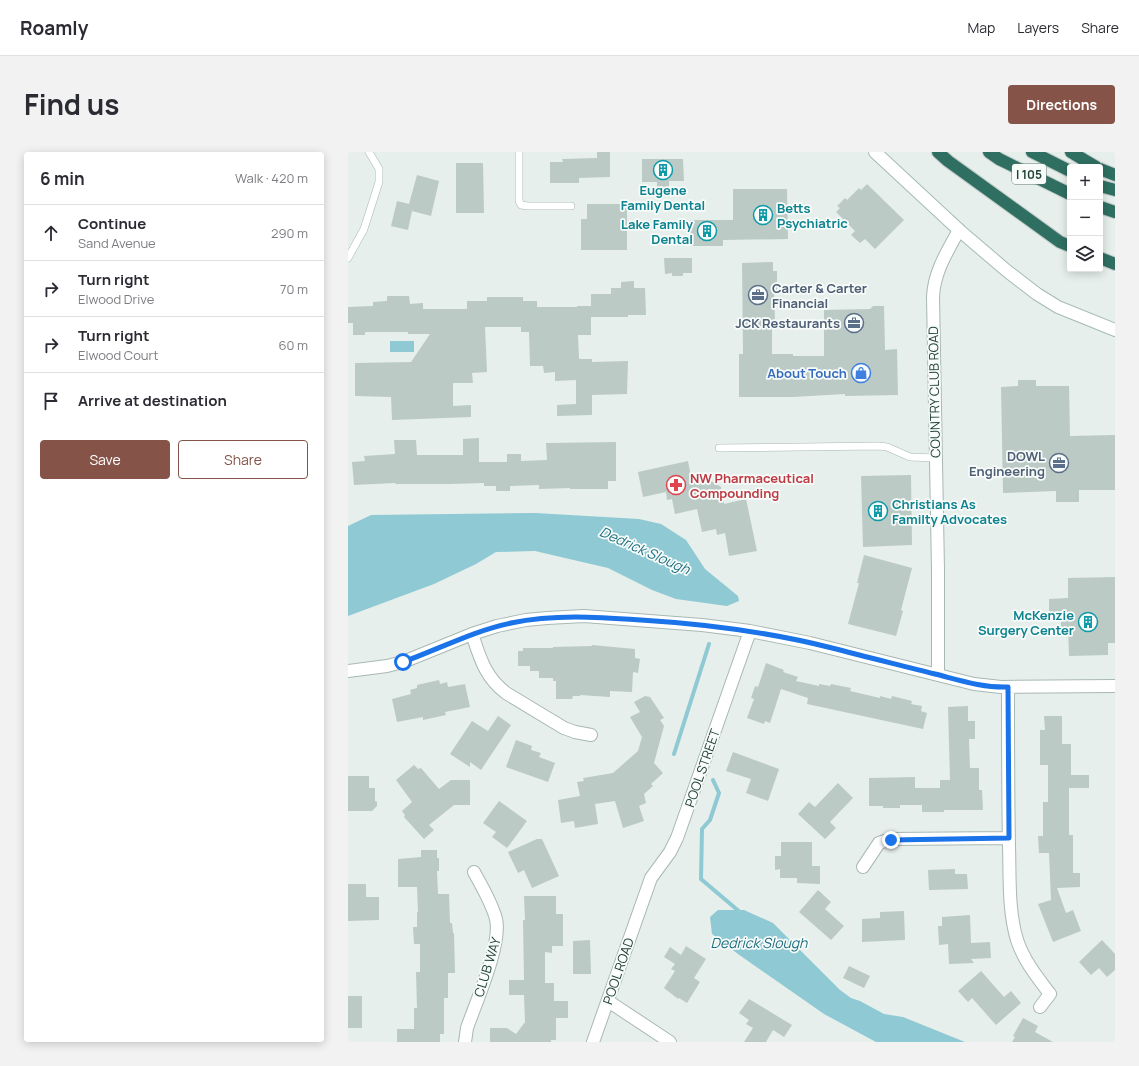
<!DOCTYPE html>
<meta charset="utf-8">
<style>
:root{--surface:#fff;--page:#f2f2f3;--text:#2b2b33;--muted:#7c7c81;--line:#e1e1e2;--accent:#855347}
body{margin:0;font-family:Manrope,sans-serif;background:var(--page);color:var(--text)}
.controls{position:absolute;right:12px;top:12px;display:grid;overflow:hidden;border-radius:4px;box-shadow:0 2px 10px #0003}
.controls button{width:36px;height:36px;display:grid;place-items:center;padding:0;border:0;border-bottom:1px solid var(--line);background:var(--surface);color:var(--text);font:20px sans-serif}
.stop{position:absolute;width:12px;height:12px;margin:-9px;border:3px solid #1a73e8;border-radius:50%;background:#fff}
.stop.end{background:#1a73e8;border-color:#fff;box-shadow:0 1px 4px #0008}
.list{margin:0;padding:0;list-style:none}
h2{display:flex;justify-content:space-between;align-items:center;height:52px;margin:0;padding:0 16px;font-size:17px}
h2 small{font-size:13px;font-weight:400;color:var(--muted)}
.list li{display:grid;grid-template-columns:26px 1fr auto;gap:12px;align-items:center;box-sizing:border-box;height:56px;padding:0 16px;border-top:1px solid var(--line)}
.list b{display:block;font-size:15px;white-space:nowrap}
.list p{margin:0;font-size:13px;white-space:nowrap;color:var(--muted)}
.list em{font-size:13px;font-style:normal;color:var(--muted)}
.actions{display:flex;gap:8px;padding:12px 16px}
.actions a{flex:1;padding:9px 0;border:1px solid var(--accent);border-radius:4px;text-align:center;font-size:14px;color:var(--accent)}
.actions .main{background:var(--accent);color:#fff}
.icon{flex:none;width:22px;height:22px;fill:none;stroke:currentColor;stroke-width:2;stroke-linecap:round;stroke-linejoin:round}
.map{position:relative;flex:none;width:767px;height:890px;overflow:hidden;border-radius:4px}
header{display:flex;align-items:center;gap:24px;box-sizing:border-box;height:56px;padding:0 20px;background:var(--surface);border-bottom:1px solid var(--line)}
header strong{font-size:19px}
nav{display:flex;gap:22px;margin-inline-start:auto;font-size:14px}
.intro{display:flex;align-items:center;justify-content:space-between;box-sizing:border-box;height:96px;padding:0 24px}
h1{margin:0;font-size:28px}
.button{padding:10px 18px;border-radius:4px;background:var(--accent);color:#fff;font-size:14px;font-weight:700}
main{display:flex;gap:24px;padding:0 24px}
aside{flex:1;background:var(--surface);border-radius:4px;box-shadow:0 2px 10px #0003}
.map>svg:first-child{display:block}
.water{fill:#8ec9d4}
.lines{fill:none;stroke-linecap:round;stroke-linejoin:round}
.stream{stroke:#8ec9d4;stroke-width:4}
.building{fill:#bbcac4}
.lane-casing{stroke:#a8b8b2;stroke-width:8}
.street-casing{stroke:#a8b8b2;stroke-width:14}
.secondary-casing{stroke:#a4bbb3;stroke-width:14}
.highway-casing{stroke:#c2cac8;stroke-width:14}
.lane{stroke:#fff;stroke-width:7}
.street{stroke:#fff;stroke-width:12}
.secondary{stroke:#fff;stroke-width:12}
.highway{stroke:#2f6f62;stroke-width:12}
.route{stroke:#1a73e8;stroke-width:5}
.labels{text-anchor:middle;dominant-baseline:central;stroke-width:3.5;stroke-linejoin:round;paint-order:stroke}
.shield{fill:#f7fbf9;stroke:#637a73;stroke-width:1}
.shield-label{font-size:12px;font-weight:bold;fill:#24423a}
.culture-label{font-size:13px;font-weight:bold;fill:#0d838f;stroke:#f7fbf9;text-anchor:start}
.service-label{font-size:13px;font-weight:bold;fill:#4e5e75;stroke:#f7fbf9;text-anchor:end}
.shop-label{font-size:13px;font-weight:bold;fill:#366cbe;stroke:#f7fbf9;text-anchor:end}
.street-label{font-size:13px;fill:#24423a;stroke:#f7fbf9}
.health-label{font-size:13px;font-weight:bold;fill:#be3a42;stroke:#f7fbf9;text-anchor:start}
.water-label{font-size:14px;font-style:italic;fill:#1c6f80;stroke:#f7fbf9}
</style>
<header>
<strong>Roamly</strong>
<nav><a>Map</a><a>Layers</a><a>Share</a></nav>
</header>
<div class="intro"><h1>Find us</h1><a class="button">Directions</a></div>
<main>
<aside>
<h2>6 min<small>Walk · 420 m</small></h2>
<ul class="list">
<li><svg class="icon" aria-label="ahead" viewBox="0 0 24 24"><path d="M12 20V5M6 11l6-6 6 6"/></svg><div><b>Continue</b><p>Sand Avenue</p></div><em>290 m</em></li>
<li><svg class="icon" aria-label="right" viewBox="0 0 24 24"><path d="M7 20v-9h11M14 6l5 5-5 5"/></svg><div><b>Turn right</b><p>Elwood Drive</p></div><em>70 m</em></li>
<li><svg class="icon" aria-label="right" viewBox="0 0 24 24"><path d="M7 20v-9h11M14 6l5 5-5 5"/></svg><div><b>Turn right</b><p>Elwood Court</p></div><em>60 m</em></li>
<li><svg class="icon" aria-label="arrive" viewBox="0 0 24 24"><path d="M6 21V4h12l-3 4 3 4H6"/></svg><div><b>Arrive at destination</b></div></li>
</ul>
<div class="actions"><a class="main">Save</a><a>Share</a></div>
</aside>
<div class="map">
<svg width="767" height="890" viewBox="0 0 767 890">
<rect width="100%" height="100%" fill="#e6efeb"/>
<path class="water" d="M42 189H66V200H42Z
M187 361 291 367 313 372 338 388 357 417 390 444 391 449 379 454 328 447 304 438 260 416 187 399 148 400 128 412 86 432 0 464V374L23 363Z
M370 758H396L425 771 492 838 503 846 512 849 536 862 555 865 617 890H528L476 862 390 802 364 782 362 765Z"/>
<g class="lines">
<path class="stream" d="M326 602 361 492
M365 628 371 641 362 668 354 677 353 727 393 761"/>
</g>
<path class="building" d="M249 0H262V25L231 26V31H202V10H215L214 7 249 6Z
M294 7H335L336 29H321V36H309V30H294Z
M108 11H135L136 61H108Z
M69 23 91 29 83 64 64 59 60 78 43 74 49 49 61 52Z
M519 32 556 68 527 97 517 87 512 91 503 83 507 79 488 60 492 56 489 54 497 46 499 48 511 36 513 38Z
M385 37H439L440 87 375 88V94H342V68H385Z
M239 52H279V98H233V67H239Z
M316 106H344V121H335V124H324V121L317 122Z
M425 110V119H429V138L426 139 427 170H424V202H445V204H476V158L522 157 525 154H536L537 198 549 197 550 243 497 244V242L445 245H391V202H395L394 111Z
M286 129V136H297L298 163H280V165H243V183H230L231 206 232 207H244V210L280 209 279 242 244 243V263L209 264V253L228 252V228L207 229V220L196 221 195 214H182L181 180H173V175H137L139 220 124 221 125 231H105V254L123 253V265L44 268 43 245 7 244V211L63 210 82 182H60V180H17V183H5V171H0V155L25 154V150L39 149V144H61L62 152 75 151V157H119V149H139V145H175V149H189V155H229V154H243V142H263V136H273V130Z
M670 228H688V234H721L722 284 767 283V338H731V350H708V339L655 341 653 235 670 234Z
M131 286V310H159V302H173V309L199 308 198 291 268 290V329H260V337H222V336L191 337V333L162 334V339H148V334H136V331L102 332H48L47 331 6 333 4 310 17 309 16 304 47 302 46 288H68L69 303H115V287Z
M340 309 344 330 360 327 373 335 376 352 398 347 409 399 381 404 377 381 369 383 368 377 354 380 349 357 327 362 324 347 319 348 318 340 295 345 290 320Z
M563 323 564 393 515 395 513 324Z
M516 403 564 416 553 458 555 459 548 484 500 472 511 431H509Z
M767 425V491H760V503L721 504 720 476H713V463L701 464V447L720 446V426Z
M244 493 287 497V506L292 507 290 521 285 520 284 540 262 539V545L232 543V544H225L224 547H208V529H205V526H191V519H182V514H170V499H175V496H205V495L244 494Z
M418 511 436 518 435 520 450 525 448 529 471 534V532L482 534 483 532 503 536 502 539 532 546V544L543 547 544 544 564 549 563 552 574 554 573 559 579 561 575 577 459 552 460 546 433 537 422 571 417 569 416 572 399 566 406 547 403 546 407 534 410 535Z
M91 528 92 532 99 530 100 535 117 532 122 555 97 560 98 563 75 568V565L49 570 44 547 63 542 62 538 69 536V533Z
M297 544 302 545 316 566 312 568 316 574 306 611 315 621 303 632 305 634 296 642 298 651 291 654 296 669 275 676 267 649 247 652 250 672 227 676 226 669 213 671 210 648 232 644 229 630 236 629 235 626 265 621 290 599 294 585 282 565 292 560 286 550Z
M620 554V569H627V587H621L622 616H631V638H634L635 658H596V660H574V653H552V656H535V654H521V626L567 625V636H592V628H602L600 555Z
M150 564 163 573 133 618 122 610V615L102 602 124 569 140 579Z
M696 564H714V592H723V623H741V636H721V683H725V721H732V735L709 736 718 761 725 758 733 779 705 790 690 752 703 748 701 701H691L690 684H695V650H700V613H692V578H697Z
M168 588 184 594 183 598 193 601 191 605 207 611 200 630 158 615Z
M385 600 431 617 420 649 398 641 403 627 378 619Z
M66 613 70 617 73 616 91 637 103 628H122V653H106L81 673 86 678 76 687 56 665 57 663 54 659 64 650 48 628Z
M0 624H21V636H27V649L29 650V654L24 659H0Z
M490 631 505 646 482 670 488 676 477 687 450 662 461 650 467 655Z
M151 649 179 669 159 696 144 685 148 680 135 671Z
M189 687H194L211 724 184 736 176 718 170 721 160 700Z
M433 690H464V714H472V732L449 731V726H432V717L427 718V704H433Z
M73 698H89V706H91V719H89L90 742H101L102 771H104L105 781H106L107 821H100V846H96V882H92V890H49V877H66V856H69L68 820H72V792H66L65 775H69V760H70L69 735H50V707L73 705Z
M607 717V722H619L620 737 581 738 580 718Z
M0 732H18V745H31V768L0 769Z
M470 738 483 750 477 757 496 774 483 788 451 760Z
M176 744H208V762H215V794H204V801L197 800V831H206V849H220V866H208V888H203V890H142V876H159L168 882 177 870 176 843H161V828H176L175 768H177Z
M556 759 557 788 514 790V767L532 766V760Z
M622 763 623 791 642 790 643 806 623 807 626 811 601 812 600 792 591 793 590 774H594V765Z
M242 788 243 822H225V789Z
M754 788 767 802V818L759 825 751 816 743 823 731 810Z
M338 794 358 807 346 826 352 830 339 851 331 846 330 847 316 836 327 819 323 817 327 812 316 805 322 795 333 803Z
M501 814 522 824 516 836 495 826Z
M633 819 656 845 663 839 673 851 648 873 624 846 620 850 610 839Z
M0 844H14V876H0Z
M401 847 444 873 436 885 425 878 418 890H396L405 876 398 872 401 868 391 861Z
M675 866 690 874 687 880 705 890H664L667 885 665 884Z"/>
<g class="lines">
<defs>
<path id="lane" d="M171 0V49L173 53 180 54H223
M0 106 16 77 31 30V17L21 0
M371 296 531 294 539 295 562 305 588 306"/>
<path id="street" d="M124 482C132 506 137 525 158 541L216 576 227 580 243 583
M0 519 39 514 55 510 124 482 149 474 178 468 199 466 236 464 354 473 402 479 462 491 626 532 653 535 767 534
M590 523V418L585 145C586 120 599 100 611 78
M660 535C660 588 660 641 661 694 662 725 660 758 669 788 676 809 689 825 702 842L692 855
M515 715 531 691 543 687 661 686
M260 849 322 890
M117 890 119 876C128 850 154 792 148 767 144 751 134 735 126 720
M245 890 303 726 322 700 329 686 402 479"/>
<path id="secondary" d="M527 0 611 78 659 119 689 142 710 155 767 178"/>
<path id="highway" d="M590 0 600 9 712 90 722 94
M641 0 651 7 722 42
M684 0 722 19
M723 0 748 15
M752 17 767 23
M752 34 767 38
M752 55 767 60
M752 106 767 112"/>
</defs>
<use href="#lane" class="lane-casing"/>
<use href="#street" class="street-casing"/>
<use href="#secondary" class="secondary-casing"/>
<use href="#highway" class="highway-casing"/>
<use href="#lane" class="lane"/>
<use href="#street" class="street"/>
<use href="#secondary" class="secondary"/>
<use href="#highway" class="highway"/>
</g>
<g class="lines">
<path class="route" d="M55 510C91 497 125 479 163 471 206 462 249 465 293 468 358 472 421 480 484 496 518 505 552 513 587 522 611 528 635 536 660 535L661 686 543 688"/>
</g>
<defs>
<symbol id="building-ring" viewBox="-11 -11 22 22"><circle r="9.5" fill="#f7fbf9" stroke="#0f9aa8" stroke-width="1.5"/><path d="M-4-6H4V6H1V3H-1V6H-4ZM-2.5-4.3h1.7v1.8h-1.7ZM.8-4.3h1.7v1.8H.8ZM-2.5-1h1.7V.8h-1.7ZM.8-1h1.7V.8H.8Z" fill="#0f9aa8"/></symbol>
<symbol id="office-ring" viewBox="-11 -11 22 22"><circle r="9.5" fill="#f7fbf9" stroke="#5c6f8a" stroke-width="1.5"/><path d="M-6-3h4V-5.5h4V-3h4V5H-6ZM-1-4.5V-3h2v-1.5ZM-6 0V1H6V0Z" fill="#5c6f8a"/></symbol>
<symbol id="shop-ring" viewBox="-11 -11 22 22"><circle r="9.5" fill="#f7fbf9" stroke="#3f7fe0" stroke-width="1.5"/><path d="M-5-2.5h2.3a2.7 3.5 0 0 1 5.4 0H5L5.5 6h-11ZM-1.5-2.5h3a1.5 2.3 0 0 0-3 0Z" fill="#3f7fe0"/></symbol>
<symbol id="pharmacy-ring" viewBox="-11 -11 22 22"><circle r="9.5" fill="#f7fbf9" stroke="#e0444e" stroke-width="1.5"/><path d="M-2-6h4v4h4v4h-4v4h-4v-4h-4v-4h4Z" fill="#e0444e"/></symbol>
</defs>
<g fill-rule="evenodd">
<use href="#building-ring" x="304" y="7" width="22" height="22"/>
<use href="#building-ring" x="404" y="52" width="22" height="22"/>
<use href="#building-ring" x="348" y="68" width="22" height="22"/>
<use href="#office-ring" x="399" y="132" width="22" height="22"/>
<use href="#office-ring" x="495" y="160" width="22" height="22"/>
<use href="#shop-ring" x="502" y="210" width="22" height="22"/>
<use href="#office-ring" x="700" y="300" width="22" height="22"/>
<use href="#pharmacy-ring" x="317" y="322" width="22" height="22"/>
<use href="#building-ring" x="519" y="348" width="22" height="22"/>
<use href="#building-ring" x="729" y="459" width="22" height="22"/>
</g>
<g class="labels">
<rect class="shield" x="664" y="12" width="34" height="20" rx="3"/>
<g class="shield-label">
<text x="681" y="22">I 105</text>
</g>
<g class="culture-label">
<text x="315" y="38" text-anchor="middle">Eugene<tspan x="315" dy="15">Family Dental</tspan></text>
<text x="429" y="56">Betts<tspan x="429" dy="15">Psychiatric</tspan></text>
<text x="345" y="72" text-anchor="end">Lake Family<tspan x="345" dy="15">Dental</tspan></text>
<text x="544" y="352">Christians As<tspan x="544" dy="15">Familty Advocates</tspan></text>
<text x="726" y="463" text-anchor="end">McKenzie<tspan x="726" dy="15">Surgery Center</tspan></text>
</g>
<g class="service-label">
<text x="424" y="136" text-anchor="start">Carter &amp; Carter<tspan x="424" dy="15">Financial</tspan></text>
<text x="492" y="171">JCK Restaurants</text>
<text x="697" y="304">DOWL<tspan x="697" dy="15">Engineering</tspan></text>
</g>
<g class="shop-label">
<text x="499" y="221">About Touch</text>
</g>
<g class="street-label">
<text transform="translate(586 240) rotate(-91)">COUNTRY CLUB ROAD</text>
<text transform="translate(354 616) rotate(-71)">POOL STREET</text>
<text transform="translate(139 815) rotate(-73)">CLUB WAY</text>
<text transform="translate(270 819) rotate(-71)">POOL ROAD</text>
</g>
<g class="health-label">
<text x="342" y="326">NW Pharmaceutical<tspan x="342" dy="15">Compounding</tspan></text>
</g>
<g class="water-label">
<text transform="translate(297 398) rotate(24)">Dedrick Slough</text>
<text x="411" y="790">Dedrick Slough</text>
</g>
</g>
</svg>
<div class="controls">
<button>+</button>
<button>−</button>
<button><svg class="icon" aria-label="layers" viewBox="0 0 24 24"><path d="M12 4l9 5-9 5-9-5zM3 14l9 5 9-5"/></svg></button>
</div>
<div class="stop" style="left:55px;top:510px"></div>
<div class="stop end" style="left:543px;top:688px"></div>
</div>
</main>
